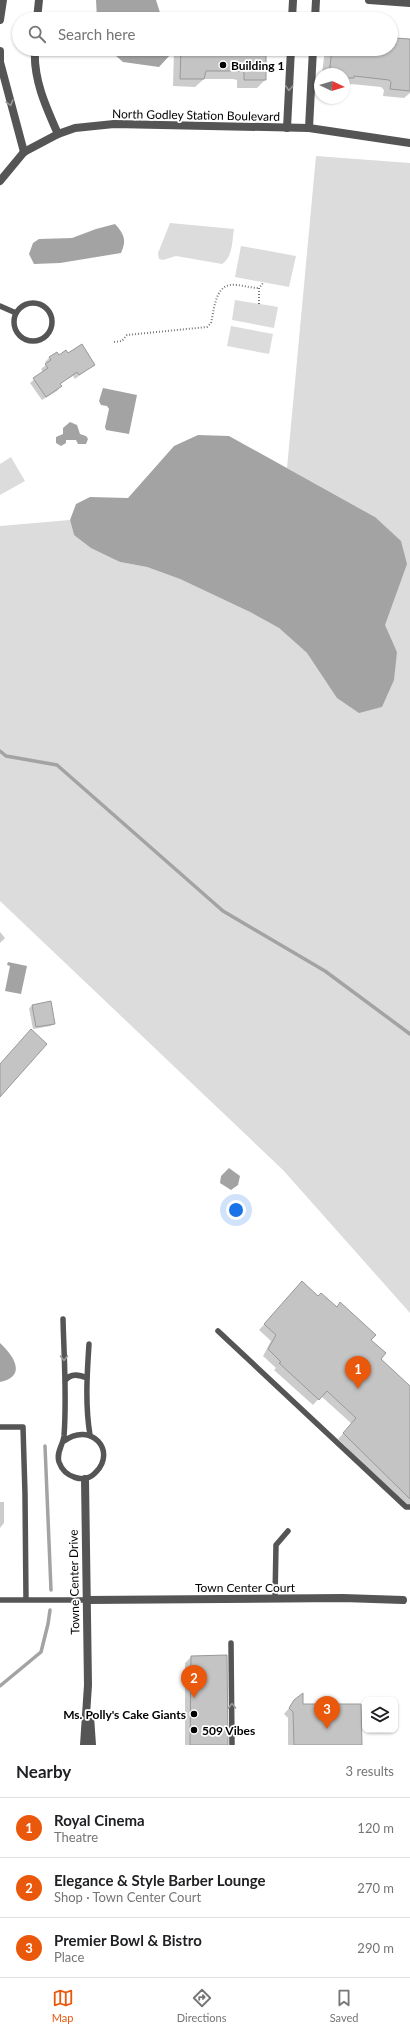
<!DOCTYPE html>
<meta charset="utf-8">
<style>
:root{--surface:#fff;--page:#f2f2f2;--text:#202124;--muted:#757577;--line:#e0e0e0;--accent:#ea580c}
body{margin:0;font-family:Lato,sans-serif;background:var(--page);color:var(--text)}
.controls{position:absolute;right:12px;bottom:12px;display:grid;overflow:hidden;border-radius:8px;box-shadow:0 1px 3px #0004}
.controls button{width:36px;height:36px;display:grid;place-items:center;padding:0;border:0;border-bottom:1px solid var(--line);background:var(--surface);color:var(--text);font:20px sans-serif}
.compass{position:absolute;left:314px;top:68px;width:36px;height:36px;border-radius:50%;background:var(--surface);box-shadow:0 1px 3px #0004;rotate:94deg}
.you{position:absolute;left:236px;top:1210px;width:14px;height:14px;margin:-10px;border:3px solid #fff;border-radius:50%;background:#1a73e8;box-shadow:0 0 0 6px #1a73e833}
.badge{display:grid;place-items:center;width:26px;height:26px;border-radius:50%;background:var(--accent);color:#fff;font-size:13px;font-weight:700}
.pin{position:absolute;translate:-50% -33px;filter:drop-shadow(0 1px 2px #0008)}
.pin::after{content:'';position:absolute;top:21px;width:14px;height:12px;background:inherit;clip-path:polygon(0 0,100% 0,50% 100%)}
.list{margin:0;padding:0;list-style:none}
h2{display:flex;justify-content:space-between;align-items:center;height:52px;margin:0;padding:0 16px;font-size:17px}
h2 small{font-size:13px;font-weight:400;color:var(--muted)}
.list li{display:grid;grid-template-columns:26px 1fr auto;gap:12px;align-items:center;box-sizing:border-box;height:60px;padding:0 16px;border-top:1px solid var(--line)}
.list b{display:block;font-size:15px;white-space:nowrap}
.list p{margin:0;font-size:13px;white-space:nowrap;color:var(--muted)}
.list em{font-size:13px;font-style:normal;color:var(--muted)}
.icon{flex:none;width:22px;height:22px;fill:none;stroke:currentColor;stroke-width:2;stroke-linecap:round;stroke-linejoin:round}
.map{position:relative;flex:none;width:410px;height:1745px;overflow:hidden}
.search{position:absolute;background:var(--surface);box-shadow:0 1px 3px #0004;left:12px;right:12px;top:12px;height:44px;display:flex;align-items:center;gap:10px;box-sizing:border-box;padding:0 14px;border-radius:22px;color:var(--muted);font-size:15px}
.sheet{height:232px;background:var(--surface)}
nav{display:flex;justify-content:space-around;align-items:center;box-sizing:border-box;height:56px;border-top:1px solid var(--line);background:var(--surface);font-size:11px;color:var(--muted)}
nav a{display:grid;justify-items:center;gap:2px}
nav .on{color:var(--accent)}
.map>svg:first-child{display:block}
.green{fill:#dcdcdc}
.water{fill:#a3a3a3}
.shadow{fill:#0003}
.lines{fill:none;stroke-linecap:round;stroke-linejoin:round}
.stream{stroke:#a3a3a3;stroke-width:3.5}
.building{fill:#c4c4c4;stroke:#999}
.path{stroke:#777;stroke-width:2;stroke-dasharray:1 2;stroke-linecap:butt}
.service{stroke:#555;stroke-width:5.5}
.minor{stroke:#555;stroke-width:8}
.tertiary{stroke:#555;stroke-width:8}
.oneway{stroke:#999}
.poi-dot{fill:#000;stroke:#fff;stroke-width:1.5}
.labels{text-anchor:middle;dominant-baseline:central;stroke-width:3.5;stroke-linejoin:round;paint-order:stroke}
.poi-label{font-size:12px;font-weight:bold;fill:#000;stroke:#fff;text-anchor:start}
.street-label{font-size:12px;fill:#000;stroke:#fff}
</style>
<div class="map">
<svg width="410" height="1745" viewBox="0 0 410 1745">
<rect width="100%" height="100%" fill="#fff"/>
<path class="green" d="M316 156 410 163V1313L283 1170 0 901V526L70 520 74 535 120 562 147 567 180 579 250 612 279 628 307 653 338 698 359 712 382 707 397 652 384 625 392 601 375 517 287 468Z
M170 223 234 229C232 241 233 257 222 264L176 256 163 260 159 259 158 253Z
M241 246 296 256 289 287 235 277Z
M235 300 278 307 274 328 232 320Z
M231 326 273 334 269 354 227 346Z
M11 457 25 481 0 495V464Z"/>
<path class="water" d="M96 0H156L162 19H97Z
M108 49H170L171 54 159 67 123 62Z
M115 224C124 234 127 240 121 253L60 263 34 264 29 254 33 243 39 239 72 238 96 229Z
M103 388 137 395 129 434 106 430 105 427 109 409 107 406 101 405 99 401Z
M70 422 77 425 80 434 86 436 88 439 86 444H78L76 440H66V443L61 446 56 443V437L63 434V428Z
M198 435 229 436 375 517 401 541 407 564 385 625 397 652 394 680 382 707 359 713 337 698 307 653 279 628 250 612 180 579 147 567 120 562 91 548 74 535 70 520 76 504 90 497 128 498 174 446Z
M8 962 27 966 21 994 5 991 10 966 7 965Z
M229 1168 240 1176 238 1185 231 1190 220 1183 221 1176Z
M0 1343C13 1355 28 1376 0 1382Z"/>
<path class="shadow" d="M396 39 410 40V93L404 98 383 96 384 90 381 87 351 84 344 91V74H322L325 49H391V44Z
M174 49H265V80L257 88H237V80L233 79H204L195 87 173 86Z
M67 355 94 364 75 379 73 376 59 384 61 386 57 391 42 400 30 383 43 372 41 369 47 364 45 362 49 358Z
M0 932 5 938 0 943Z
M50 1002 54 1023 51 1026 33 1029 29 1008 32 1006Z
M297 1288 318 1297 370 1340 379 1359 410 1388V1506L408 1508 338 1439 352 1424 321 1396 313 1405 274 1370 276 1368 263 1356 271 1341 259 1330Z
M0 1502H4V1523L0 1528Z
M191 1657 227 1745H185V1663Z
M295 1701 302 1705 361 1745H288V1718L284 1714Z"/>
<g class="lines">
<path class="stream" d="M0 751 6 756 57 765 223 911 325 971 410 1034
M45 1446 51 1590
M0 1686 41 1652 48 1624 50 1610"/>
</g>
<path class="building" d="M396 38 410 39V91L390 89 391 82 389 80 354 76V78H344V74H329L332 49H391V44L395 45Z
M181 49H266V80H244V73L242 71H206L204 79H180Z
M82 344 95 365 79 375 77 372 60 384 62 386 46 397 33 378 48 368 45 364 51 360 49 357 57 352 59 355 66 350 68 353Z
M51 1001 55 1024 36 1027 32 1005Z
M31 1029 47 1044 0 1097V1064Z
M302 1281 318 1296 321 1293 337 1307 340 1302 376 1335 371 1340 386 1353 381 1359 410 1386V1499L343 1433 356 1418 327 1391 319 1400 279 1363 281 1362 268 1349 276 1335 264 1324Z
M227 1655 228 1745H190L191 1656Z
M303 1693V1704H361L362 1745H294L293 1712 289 1708 294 1700Z"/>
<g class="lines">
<path class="path" d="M259 304V288L263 283
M114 342 122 341 127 335 207 327 211 323C214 311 215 287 230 285 239 284 250 288 259 288"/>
<path class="service" d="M14 322a19 19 0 1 1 38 0a19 19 0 1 1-38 0Z
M0 306 16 313
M63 1319C64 1358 67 1397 64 1436 63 1445 56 1452 59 1462 64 1477 85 1485 96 1472 117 1451 91 1421 64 1441
M218 1331 406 1507H410
M89 1344C87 1374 85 1405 90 1435
M65 1381C70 1373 78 1374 87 1378
M0 1427H23L25 1494 26 1600
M275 1598 276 1545 288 1531
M0 1600H87
M231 1643 232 1745"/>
<path class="minor" d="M369 0 410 3
M37 19 39 0
M292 19 293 0
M315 19 316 0
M0 20 3 0
M35 49C33 79 46 107 58 134
M0 51V62L24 152
M287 128 291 49
M309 128 313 49
M87 1600 343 1598 403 1600
M90 1716 92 1745
M84 1745 88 1685 85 1479"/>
<path class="tertiary" d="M0 181 24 152 58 134 75 128 114 124 309 128 410 143"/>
</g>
<defs><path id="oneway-chevron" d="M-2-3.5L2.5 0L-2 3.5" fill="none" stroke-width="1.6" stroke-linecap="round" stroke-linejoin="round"/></defs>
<g class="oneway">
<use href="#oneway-chevron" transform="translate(289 88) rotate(93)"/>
<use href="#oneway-chevron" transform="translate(10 103) rotate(74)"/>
<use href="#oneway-chevron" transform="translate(64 1358) rotate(89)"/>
<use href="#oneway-chevron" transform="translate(232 1706) rotate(-91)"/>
</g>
<g class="poi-dot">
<circle cx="223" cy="65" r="4"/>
<circle cx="194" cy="1714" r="4"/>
<circle cx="194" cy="1730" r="4"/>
</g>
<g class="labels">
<g class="poi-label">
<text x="231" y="65">Building 1</text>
<text x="186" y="1714" text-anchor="end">Ms. Polly's Cake Giants</text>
<text x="202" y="1730">509 Vibes</text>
</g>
<g class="street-label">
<text transform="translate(196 115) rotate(1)">North Godley Station Boulevard</text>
<text transform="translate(74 1582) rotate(-91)">Towne Center Drive</text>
<text x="245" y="1587">Town Center Court</text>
</g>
</g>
</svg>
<div class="controls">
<button><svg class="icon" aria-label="layers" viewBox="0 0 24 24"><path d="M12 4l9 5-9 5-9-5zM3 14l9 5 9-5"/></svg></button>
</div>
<svg class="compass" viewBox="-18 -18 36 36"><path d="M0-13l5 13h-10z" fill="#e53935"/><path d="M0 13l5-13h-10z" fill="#757577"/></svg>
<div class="you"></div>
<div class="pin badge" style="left:358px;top:1389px">1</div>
<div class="pin badge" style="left:194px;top:1698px">2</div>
<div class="pin badge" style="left:327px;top:1729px">3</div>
<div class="search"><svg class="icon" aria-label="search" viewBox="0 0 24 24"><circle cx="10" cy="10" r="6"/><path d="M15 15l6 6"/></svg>Search here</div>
</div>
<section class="sheet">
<h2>Nearby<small>3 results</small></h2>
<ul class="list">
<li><span class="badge">1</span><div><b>Royal Cinema</b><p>Theatre</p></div><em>120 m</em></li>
<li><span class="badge">2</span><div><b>Elegance &amp; Style Barber Lounge</b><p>Shop · Town Center Court</p></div><em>270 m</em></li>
<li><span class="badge">3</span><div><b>Premier Bowl &amp; Bistro</b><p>Place</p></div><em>290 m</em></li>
</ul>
</section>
<nav>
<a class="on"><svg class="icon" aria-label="map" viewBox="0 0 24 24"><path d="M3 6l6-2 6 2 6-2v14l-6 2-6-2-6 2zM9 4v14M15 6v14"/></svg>Map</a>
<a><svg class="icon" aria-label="directions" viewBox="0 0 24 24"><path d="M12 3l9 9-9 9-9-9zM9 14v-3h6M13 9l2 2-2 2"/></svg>Directions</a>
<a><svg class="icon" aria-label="saved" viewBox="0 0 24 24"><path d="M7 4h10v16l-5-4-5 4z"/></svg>Saved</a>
</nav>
